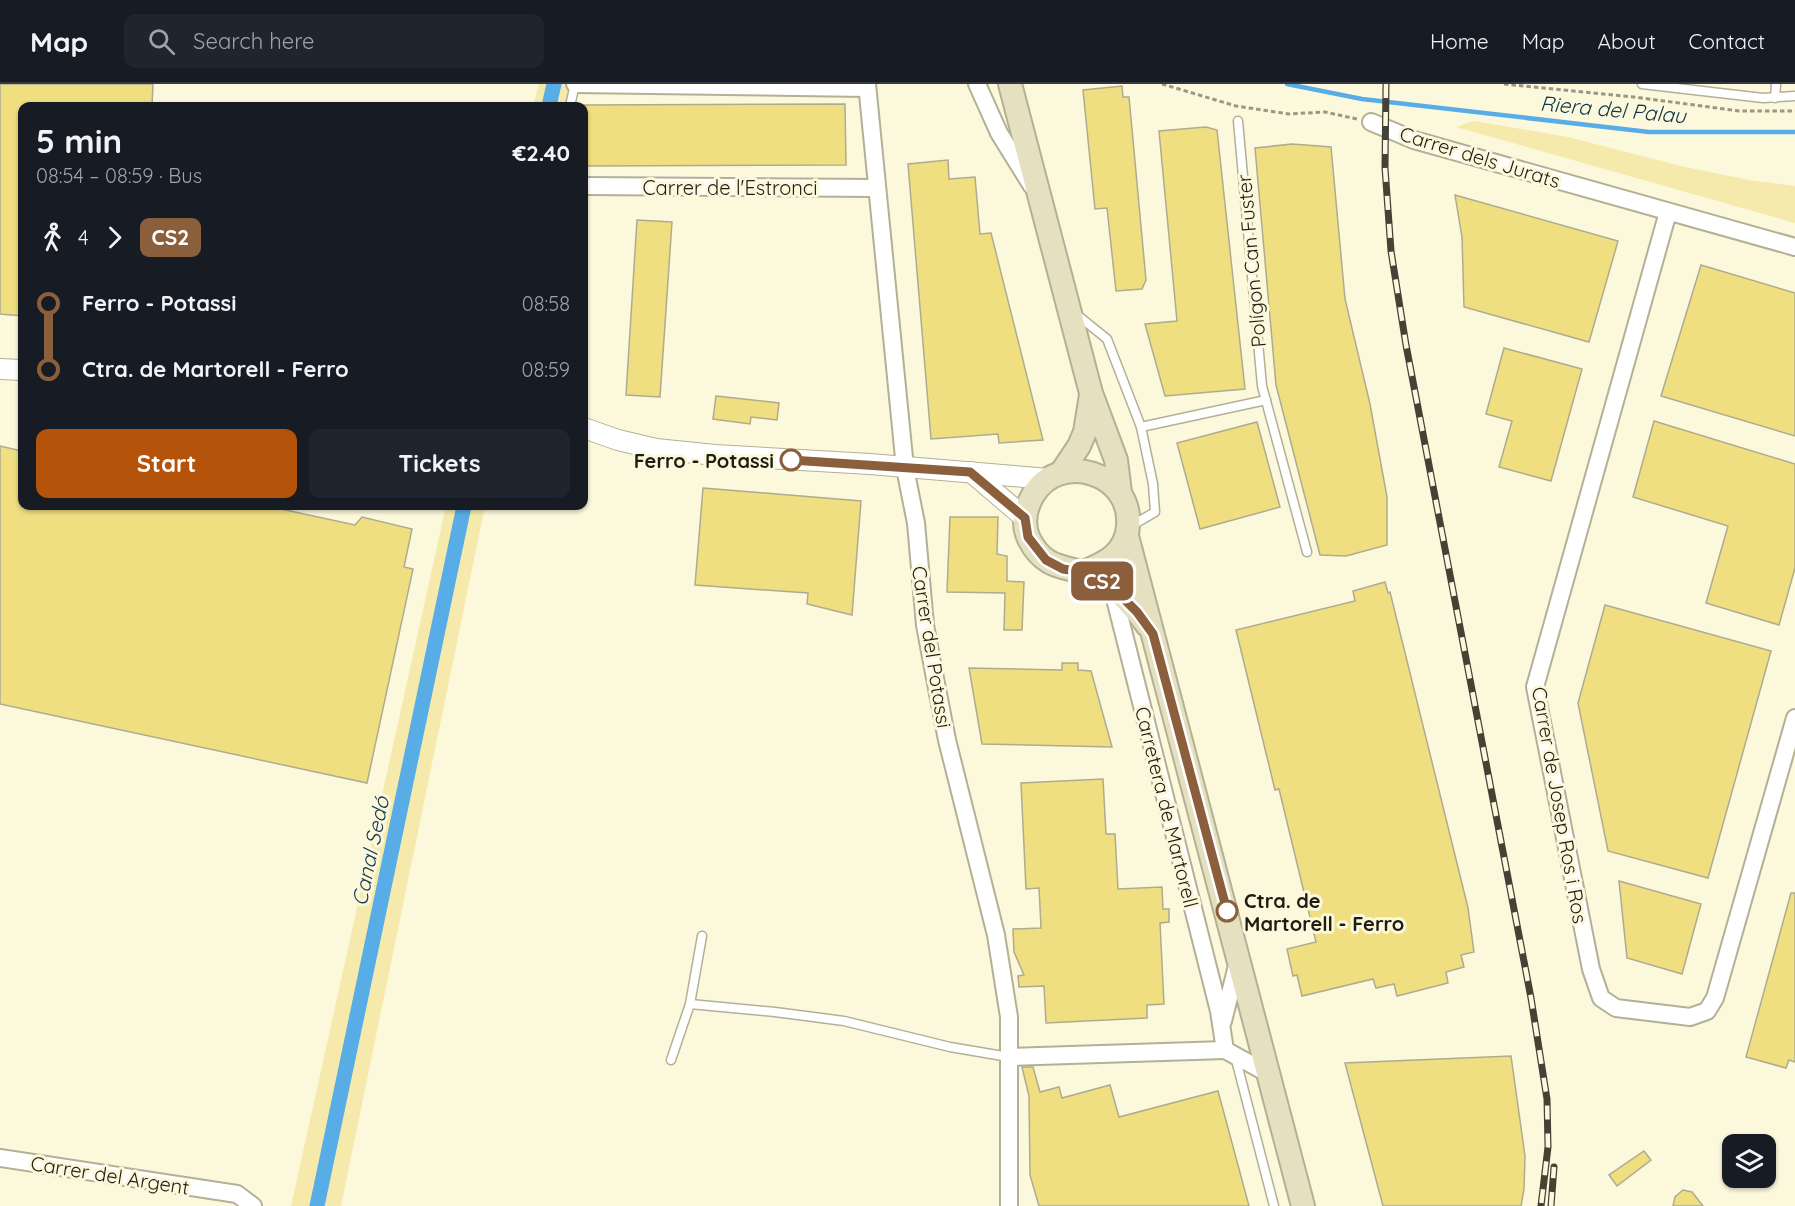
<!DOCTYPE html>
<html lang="en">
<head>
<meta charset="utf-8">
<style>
	body { margin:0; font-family:Quicksand,sans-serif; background:#20242c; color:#f1f3f6; height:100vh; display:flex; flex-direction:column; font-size:22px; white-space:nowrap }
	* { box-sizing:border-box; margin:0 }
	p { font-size:20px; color:#9ea1a6 }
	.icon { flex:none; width:33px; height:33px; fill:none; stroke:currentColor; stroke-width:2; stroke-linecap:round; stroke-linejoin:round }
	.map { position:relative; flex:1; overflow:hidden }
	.drawer { position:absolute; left:18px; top:18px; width:570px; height:408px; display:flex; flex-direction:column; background:#171b24; border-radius:12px; box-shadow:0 2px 4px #0004 }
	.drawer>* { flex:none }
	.badge { padding:0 12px; border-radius:9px; font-size:21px; line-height:39px }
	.buttons { position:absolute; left:1722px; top:1050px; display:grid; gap:12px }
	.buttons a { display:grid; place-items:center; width:54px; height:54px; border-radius:12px; background:#171b24; box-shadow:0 2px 4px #0004; font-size:30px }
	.map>.badge { position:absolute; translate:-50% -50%; box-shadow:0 0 0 3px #fff }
	.legs { display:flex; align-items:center; gap:9px; height:66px; padding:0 18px; font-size:20px }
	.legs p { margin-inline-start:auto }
	.summary { display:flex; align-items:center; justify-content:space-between; height:102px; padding:0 18px }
	h1 { font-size:33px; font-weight:700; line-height:45px }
	.primary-button { display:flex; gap:12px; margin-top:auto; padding:12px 18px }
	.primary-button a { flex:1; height:69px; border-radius:12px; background:#b45309; color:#fff; font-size:24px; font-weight:700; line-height:69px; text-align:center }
	.primary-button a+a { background:#20242c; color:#f1f3f6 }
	ul { padding:0 18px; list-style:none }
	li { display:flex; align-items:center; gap:21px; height:66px; font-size:22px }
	li i { display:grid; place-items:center; width:9px; height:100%; margin:0 8px; background:currentColor }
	li i::after { content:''; width:15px; height:15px; margin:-8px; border:4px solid; border-radius:50%; background:#171b24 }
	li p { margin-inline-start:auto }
	li:first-child i { background:linear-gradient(#0000 50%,currentColor 0) }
	li:last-child i { background:linear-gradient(currentColor 50%,#0000 0) }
	header { display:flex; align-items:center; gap:36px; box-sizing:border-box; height:84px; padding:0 30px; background:#171b24; border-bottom:2px solid #363941 }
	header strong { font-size:28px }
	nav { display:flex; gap:33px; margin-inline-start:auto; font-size:21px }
	.search { width:420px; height:54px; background:#20242c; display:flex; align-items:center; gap:15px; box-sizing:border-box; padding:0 21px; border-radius:12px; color:#9ea1a6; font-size:22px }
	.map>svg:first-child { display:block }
	.green { fill:#f5eaac }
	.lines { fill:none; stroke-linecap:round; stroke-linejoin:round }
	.stream { stroke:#59ade6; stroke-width:4.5 }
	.canal { stroke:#59ade6; stroke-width:15 }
	.building { fill:#efdf81; stroke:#afab90; stroke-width:1.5 }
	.service-casing { stroke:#b4b095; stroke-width:11 }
	.minor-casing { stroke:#b4b095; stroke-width:20 }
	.tertiary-casing { stroke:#b4b095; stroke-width:22 }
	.secondary-casing { stroke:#b4b095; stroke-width:26 }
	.path { stroke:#9a9783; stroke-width:3; stroke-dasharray:4.5 3; stroke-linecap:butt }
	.service { stroke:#fff; stroke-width:8 }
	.minor { stroke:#fff; stroke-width:16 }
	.tertiary { stroke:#fff; stroke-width:20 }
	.secondary { stroke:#e5e0bf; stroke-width:22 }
	.rail-casing { stroke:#444235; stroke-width:7 }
	.rail { stroke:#fcf8dc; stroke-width:4.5; stroke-dasharray:14; stroke-linecap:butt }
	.line-1-casing { stroke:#fff; stroke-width:14 }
	.line-1 { stroke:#8b5e3c; stroke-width:9 }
	.stop-1-dot { fill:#fff; stroke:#8b5e3c; stroke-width:3 }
	.labels { text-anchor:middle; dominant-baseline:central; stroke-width:6; stroke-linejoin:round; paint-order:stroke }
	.street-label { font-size:20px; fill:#1f1d13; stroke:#fcf8dc }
	.stop-label { font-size:20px; font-weight:bold; fill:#1f1d13; stroke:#fcf8dc; text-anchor:end }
	.water-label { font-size:21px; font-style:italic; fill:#12364d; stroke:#fcf8dc }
</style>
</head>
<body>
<header>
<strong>Map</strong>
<div class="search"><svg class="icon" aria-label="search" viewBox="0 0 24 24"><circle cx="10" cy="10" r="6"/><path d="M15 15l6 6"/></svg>Search here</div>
<nav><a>Home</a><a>Map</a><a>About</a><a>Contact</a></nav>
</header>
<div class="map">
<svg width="1795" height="1122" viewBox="0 0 1795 1122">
	<rect width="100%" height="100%" fill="#fcf8dc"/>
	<g class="green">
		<polygon points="539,0 571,0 566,22 533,22"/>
		<polygon points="1474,37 1568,53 1685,83 1749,96 1795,102 1795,139 1456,43"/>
		<polygon points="446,422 485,422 341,1122 291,1122"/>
	</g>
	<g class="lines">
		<polyline class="stream" points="1287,0 1362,15 1649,48 1795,48"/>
		<g class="canal">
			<polyline points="549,22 554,0"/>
			<polyline points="317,1122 464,422"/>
		</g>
	</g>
	<g class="building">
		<polygon points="0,0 153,0 152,22 22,22 22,232 0,230"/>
		<polygon points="1122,2 1123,13 1129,13 1146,196 1142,205 1116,207 1107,124 1095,125 1083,6"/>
		<polygon points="845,20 846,81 584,82 584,21"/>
		<polygon points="1206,43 1217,46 1245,305 1165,312 1145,240 1177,237 1159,47"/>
		<polygon points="1292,60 1331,63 1345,215 1370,320 1387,413 1387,461 1346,472 1320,471 1276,301 1255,64"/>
		<polygon points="948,76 949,95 975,93 980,150 991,149 1043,356 999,359 998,350 931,355 908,80"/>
		<polygon points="1455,111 1618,157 1589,258 1464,223 1462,153"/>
		<polygon points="637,136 672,138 660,313 626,311"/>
		<polygon points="1701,181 1795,209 1795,352 1661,312"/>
		<polygon points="1504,264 1582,285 1551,397 1499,383 1512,337 1486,330"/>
		<polygon points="716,312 779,319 777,336 751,333 750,340 713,335"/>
		<polygon points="1654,337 1795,380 1795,484 1779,541 1706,519 1728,442 1633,413"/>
		<polygon points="1257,338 1280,423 1200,445 1177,359"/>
		<polygon points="0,362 22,367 22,422 267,422 355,441 362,433 412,445 404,483 413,485 367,699 0,620"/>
		<polygon points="703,404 861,417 852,531 807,520 808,509 695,501"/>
		<polygon points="950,433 998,433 997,470 1007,472 1007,497 1024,498 1022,546 1004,546 1005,509 947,508"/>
		<polygon points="1385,498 1388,509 1390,508 1468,824 1474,868 1461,871 1464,883 1446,888 1448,899 1397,912 1394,900 1376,904 1373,895 1302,912 1297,891 1293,892 1287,865 1316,858 1279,705 1275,706 1236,546 1355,517 1353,507"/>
		<polygon points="1605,521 1771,567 1708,794 1608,767 1578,619"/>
		<polygon points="1062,579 1078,579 1078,586 1091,587 1112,663 982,660 969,584 1062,586"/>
		<polygon points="1103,695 1106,750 1115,750 1118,805 1162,803 1163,825 1169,825 1169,838 1160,839 1164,920 1147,921 1147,934 1046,939 1044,902 1019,903 1018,892 1024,891 1014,868 1013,845 1041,844 1039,804 1026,805 1021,699"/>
		<polygon points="1619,797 1701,820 1682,890 1627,874"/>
		<polygon points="1791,809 1795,809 1795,978 1789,976 1786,984 1746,973"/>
		<polygon points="1511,972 1525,1072 1524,1105 1521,1122 1383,1122 1345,979"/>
		<polygon points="1022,983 1033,983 1040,1008 1059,1003 1062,1014 1110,1001 1119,1033 1218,1007 1249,1122 1039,1122 1030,1091 1029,1012"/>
		<polygon points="1644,1067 1651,1076 1617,1102 1609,1091"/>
		<polygon points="1683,1106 1692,1108 1703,1122 1673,1122 1675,1113"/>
	</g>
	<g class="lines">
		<g class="service-casing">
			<g id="service">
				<polyline points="1642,0 1763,14 1795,12"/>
				<polyline points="1775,14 1776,0"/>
				<polyline points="570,22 575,0"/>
				<polyline points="1238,37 1262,302 1307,468"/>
				<polyline points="1076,230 1107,255 1141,343"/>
				<polyline points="1131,442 1155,428 1153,400 1141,343 1266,316"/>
				<polyline points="690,920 702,852"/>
				<polyline points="1235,972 1274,1122"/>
				<polyline points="671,976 690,920 775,928 844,937 950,963 1009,973"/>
			</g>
		</g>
		<g class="minor-casing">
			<g id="minor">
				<polyline points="575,0 867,4"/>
				<polyline points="867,0 905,384 916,439 925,541 934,589 947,656 996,851 1009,933 1009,1122"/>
				<polyline points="977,0 999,49 1032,102"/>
				<polyline points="1371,38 1414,56 1795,163"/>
				<polyline points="584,102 877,104"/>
				<polyline points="1668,128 1535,603 1591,885 1601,914 1616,924 1690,933 1707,927 1715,914 1795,634"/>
				<polyline points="1112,503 1219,927 1225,966"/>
				<polyline points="1223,937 1238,878"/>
				<polyline points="1225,966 1269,990"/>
				<polyline points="1009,973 1225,966"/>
				<polyline points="0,1074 237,1110 253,1122"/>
			</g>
		</g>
		<g class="tertiary-casing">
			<g id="tertiary">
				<polyline points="0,285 22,286"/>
				<polyline points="584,344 618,356 656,365 715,371 870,380 1049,395"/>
				<polyline points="971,388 1025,434"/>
			</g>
		</g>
		<g class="secondary-casing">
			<g id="secondary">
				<polyline points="1010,0 1091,309 1116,376 1120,408"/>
				<polyline points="1061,389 1079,362 1085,348 1091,311"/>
				<polyline points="1127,452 1303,1122"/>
				<path d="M1083,488C1106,479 1126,469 1128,442C1133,389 1060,366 1033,411C1025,425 1022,440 1029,455C1047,491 1074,480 1102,496C1120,507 1135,524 1147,541"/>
			</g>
		</g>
		<g class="path">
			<polyline points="1162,0 1236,22 1289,30 1325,28 1357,35"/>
			<polyline points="1504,0 1634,13 1739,27 1795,27"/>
		</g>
		<use href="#service" class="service"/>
		<use href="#minor" class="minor"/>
		<use href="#tertiary" class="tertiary"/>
		<use href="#secondary" class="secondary"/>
		<g class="rail-casing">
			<g id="rail">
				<polyline points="1386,0 1385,84 1391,167 1406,261 1531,914 1547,1015 1548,1063 1541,1122"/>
				<polyline points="1551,1122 1554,1083"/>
			</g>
		</g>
		<use href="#rail" class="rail"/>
	</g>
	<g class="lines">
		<g class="line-1-casing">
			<polyline id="line-1" points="791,376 970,388 1025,434 1028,453 1046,476 1063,485 1083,488 1112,503 1137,528 1153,550 1227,827"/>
		</g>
		<use href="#line-1" class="line-1"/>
	</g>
	<g class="stop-1-dot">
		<circle cx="791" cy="376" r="10"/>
		<circle cx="1227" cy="827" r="10"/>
	</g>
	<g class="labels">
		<g class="street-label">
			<text transform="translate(1480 73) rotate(17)">Carrer dels Jurats</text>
			<text x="730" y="103">Carrer de l'Estronci</text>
			<text transform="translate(1251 177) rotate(-95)">Polígon Can Fuster</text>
			<text transform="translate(932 563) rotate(81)">Carrer del Potassi</text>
			<text transform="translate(1560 721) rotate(80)">Carrer de Josep Ros i Ros</text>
			<text transform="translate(1167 723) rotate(76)">Carretera de Martorell</text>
			<text transform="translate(110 1091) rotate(9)">Carrer del Argent</text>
		</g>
		<g class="stop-label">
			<text x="774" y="376">Ferro - Potassi</text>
			<text x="1244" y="816" text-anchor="start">Ctra. de<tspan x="1244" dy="23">Martorell - Ferro</tspan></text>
		</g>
		<g class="water-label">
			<text transform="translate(1613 25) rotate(5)">Riera del Palau</text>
			<text transform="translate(370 767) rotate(-78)">Canal Sedó</text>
		</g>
	</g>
</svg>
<div class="buttons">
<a><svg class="icon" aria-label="layers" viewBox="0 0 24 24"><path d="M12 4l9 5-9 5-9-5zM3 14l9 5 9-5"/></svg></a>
</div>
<b class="badge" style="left:1102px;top:497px;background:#8b5e3c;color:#fff">CS2</b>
<section class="drawer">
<div class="summary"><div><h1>5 min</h1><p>08:54 – 08:59 · Bus</p></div><b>€2.40</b></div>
<div class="legs"><svg class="icon" aria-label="walk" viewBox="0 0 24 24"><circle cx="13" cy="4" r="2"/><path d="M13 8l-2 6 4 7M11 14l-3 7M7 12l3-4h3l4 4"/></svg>4<svg class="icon" aria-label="forward" viewBox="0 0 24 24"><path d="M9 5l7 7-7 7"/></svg><b class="badge" style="background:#8b5e3c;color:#fff">CS2</b></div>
<ul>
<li><i style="color:#8b5e3c"></i><b>Ferro - Potassi</b><p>08:58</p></li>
<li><i style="color:#8b5e3c"></i><b>Ctra. de Martorell - Ferro</b><p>08:59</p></li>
</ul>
<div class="primary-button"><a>Start</a><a>Tickets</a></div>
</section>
</div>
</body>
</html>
